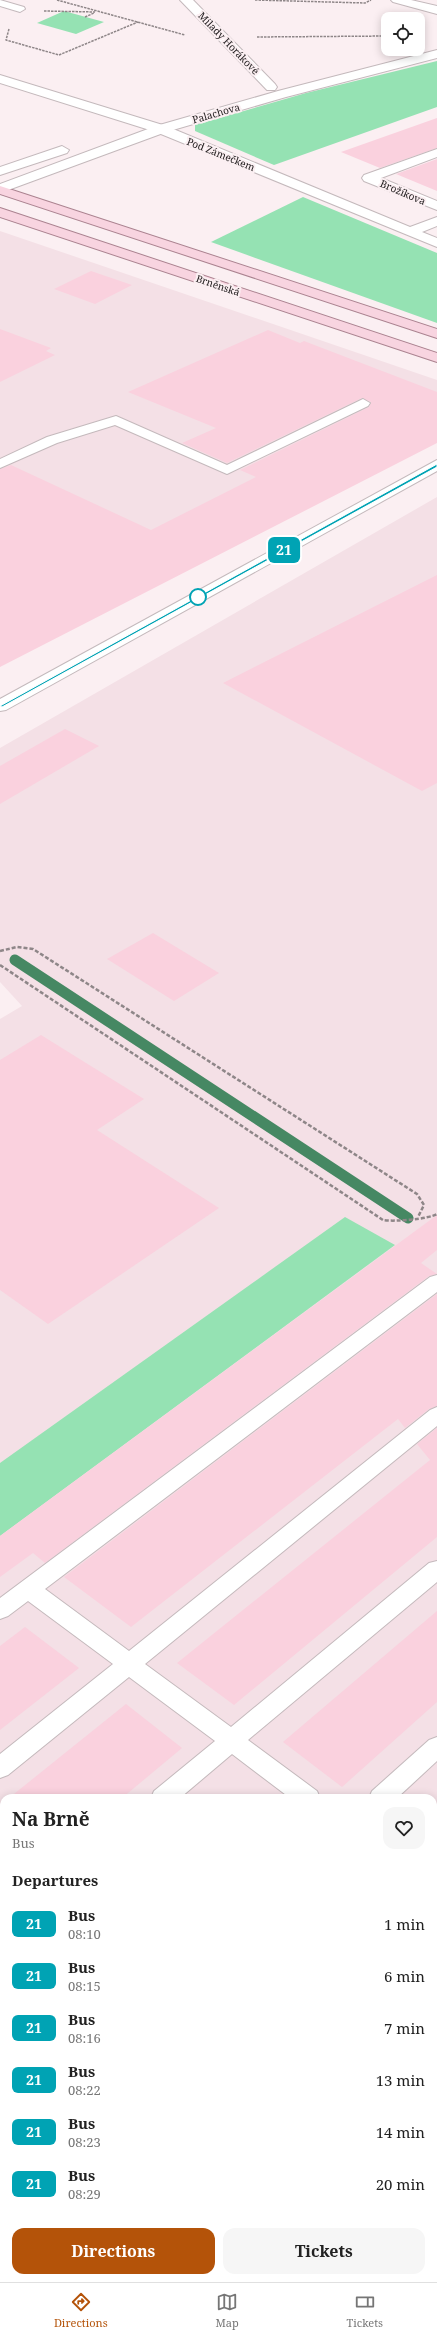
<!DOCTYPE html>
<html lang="en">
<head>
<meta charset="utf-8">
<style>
	body { margin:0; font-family:"Noto Serif",serif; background:#f6f6f6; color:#222; height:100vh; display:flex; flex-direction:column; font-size:15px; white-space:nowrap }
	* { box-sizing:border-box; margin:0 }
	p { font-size:13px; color:#767676 }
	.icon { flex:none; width:22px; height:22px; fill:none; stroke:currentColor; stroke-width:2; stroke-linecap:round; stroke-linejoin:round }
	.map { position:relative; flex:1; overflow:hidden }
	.panel { position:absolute; left:0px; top:1794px; width:437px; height:488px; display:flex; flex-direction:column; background:#fff; border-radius:12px 12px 0 0; box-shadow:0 2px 10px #0003 }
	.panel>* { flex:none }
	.badge { padding:0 8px; border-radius:6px; font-size:14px; line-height:26px }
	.fabs { position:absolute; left:381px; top:12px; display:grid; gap:8px }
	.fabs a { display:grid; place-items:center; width:44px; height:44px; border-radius:8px; background:#fff; box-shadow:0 2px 10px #0003; font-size:20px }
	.map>.badge { position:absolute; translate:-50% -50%; box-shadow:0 0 0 2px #fff }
	h2 { padding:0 12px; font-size:15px; line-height:36px }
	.round { display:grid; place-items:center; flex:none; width:42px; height:42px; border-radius:12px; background:#f6f6f6 }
	.overview { display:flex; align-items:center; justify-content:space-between; height:68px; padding:0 12px }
	h1 { font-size:19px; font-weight:700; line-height:30px }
	.primary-button { display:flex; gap:8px; margin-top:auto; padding:8px 12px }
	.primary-button a { flex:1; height:46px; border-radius:12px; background:#b45309; color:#fff; font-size:16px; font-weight:700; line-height:46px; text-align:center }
	.primary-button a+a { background:#f6f6f6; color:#222 }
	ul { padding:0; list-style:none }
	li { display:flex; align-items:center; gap:12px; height:52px; padding:0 12px }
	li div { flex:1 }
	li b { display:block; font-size:15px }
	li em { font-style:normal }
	li .badge { min-width:44px; font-weight:700; text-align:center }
	.tab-bar { display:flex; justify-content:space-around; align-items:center; height:56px; border-top:1px solid #e0e0e0; background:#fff; font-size:11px; color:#767676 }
	.tab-bar a { display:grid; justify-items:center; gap:2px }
	.tab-bar .current { color:#b45309 }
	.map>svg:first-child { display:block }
	.built { fill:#f4e0e6 }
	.green { fill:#95e2b3 }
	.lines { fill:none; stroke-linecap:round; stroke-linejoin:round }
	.stream-far1 { stroke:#468863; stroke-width:11 }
	.stream { stroke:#468863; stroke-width:14 }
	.building { fill:#fad1de }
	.lane-casing { stroke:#c4b9bc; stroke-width:2 }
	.street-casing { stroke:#c4b9bc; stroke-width:2 }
	.secondary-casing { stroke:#c4b9bc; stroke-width:2 }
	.primary-casing { stroke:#ab8390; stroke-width:2 }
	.path-far1 { stroke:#8e8688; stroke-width:1.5; stroke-dasharray:2.5 1; stroke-linecap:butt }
	.path { stroke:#8e8688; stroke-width:2.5; stroke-dasharray:4 2; stroke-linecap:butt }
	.lane { fill:#fff; fill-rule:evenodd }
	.street { fill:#fff; fill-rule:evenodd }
	.secondary { fill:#fff; fill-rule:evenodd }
	.primary { fill:#f8d4e0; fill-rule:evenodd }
	.line { fill:#00a3b4; stroke:#fff }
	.stop-dot { fill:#fff; stroke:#00a3b4; stroke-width:2 }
	.labels { text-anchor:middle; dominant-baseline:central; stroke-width:4; stroke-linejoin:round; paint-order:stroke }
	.far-street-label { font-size:10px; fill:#242021; stroke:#fbeff2 }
</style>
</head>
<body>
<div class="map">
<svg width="437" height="2282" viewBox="0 0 437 2282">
	<rect width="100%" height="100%" fill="#fbeff2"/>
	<g class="built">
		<polygon points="0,231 437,380 437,440 0,664"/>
		<polygon points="437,497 437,2268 433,2272 433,1798 4,1798 4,2278 427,2278 423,2282 0,2282 0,1019 22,1006 0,982 0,748"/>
	</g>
	<g class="green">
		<polygon points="64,11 104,22 76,34 37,23"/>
		<polygon points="437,61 437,107 274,165 195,131 195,125 306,93"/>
		<polygon points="303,197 437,253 437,323 211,242"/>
		<polygon points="345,1217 395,1245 0,1536 0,1463"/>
	</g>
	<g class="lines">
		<polyline class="stream-far1" points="15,960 408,1218"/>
		<g class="stream">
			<polyline points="433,2272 437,2268"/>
			<polyline points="422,2282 426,2278"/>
		</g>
	</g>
	<g class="building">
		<polygon points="437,118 437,148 380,168 341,152"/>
		<polygon points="437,159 437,191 396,174"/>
		<polygon points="91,271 132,285 95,304 54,289"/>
		<polygon points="0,329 51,348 46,351 55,355 0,382"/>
		<polygon points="268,330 300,343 304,341 437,392 437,443 0,667 0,469 11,465 151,530 256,477 240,470 369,407 371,402 362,398 227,463 182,443 216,428 128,392"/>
		<polygon points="437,575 437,783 422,791 223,683"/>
		<polygon points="65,729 99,746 0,804 0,766"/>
		<polygon points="153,933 219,973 174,1001 107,959"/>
		<polygon points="41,1035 144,1099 97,1130 219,1208 48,1324 0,1290 0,1060"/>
		<polygon points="437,1215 437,1250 421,1263 437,1274 429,1276 45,1563 33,1553 0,1577 0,1536"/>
		<polygon points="437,1294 437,1406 429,1409 405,1428 398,1419 131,1627 64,1577"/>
		<polygon points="437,1428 437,1537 234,1705 177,1663 430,1460 417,1444"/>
		<polygon points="437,1611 437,1702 342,1787 283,1742"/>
		<polygon points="25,1627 79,1668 0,1730 0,1646"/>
		<polygon points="126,1704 182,1748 122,1798 9,1798"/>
	</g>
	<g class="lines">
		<g class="lane-casing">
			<g id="lane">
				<polygon points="0,0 24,7 25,9 20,12 0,6"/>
				<polygon points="363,399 370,403 368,406 227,474 115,425 57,443 0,468 0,459 47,437 116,416 227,465"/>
				<polygon points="437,1275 437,1292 45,1589 129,1651 430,1410 437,1407 437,1426 145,1664 231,1727 429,1563 437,1561 437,1582 248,1740 317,1791 320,1798 290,1798 232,1754 180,1798 151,1798 154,1791 215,1741 129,1677 8,1775 0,1778 0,1754 113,1664 28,1601 8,1616 0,1619 0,1598 430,1277"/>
				<polygon points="437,1737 437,1761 397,1798 369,1798 372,1791 429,1740"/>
				<polygon points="433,1881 437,1882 437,1904 433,1903"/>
				<polygon points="4,1920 4,1943 0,1945 0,1922"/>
				<polygon points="437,1928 437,1952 433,1954 433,1930"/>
				<polygon points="437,2136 437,2163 433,2164 433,2137"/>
			</g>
		</g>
		<g class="street-casing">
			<g id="street">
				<polygon points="180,0 193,0 275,84 277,87 275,90 267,90"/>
				<polygon points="391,0 411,0 437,6 437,14 393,2"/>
				<polygon points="0,75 166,126 410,227 437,217 437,226 422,232 437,238 437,247 156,132 0,83"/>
				<polygon points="437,149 437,157 381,178 437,201 437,210 364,181 362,178 364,175"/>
				<polygon points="437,460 437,471 6,710 0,711 0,699"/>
			</g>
		</g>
		<g class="secondary-casing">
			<g id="secondary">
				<polygon points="437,50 437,58 286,97 166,132 0,193 0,184 156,126 278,91"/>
				<polygon points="62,146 69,150 67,153 0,175 0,167"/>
			</g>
		</g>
		<g class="primary-casing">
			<g id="primary">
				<polygon points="0,186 437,329 437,338 0,194"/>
				<polygon points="0,208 437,353 437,362 0,217"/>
			</g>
		</g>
		<g class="path-far1">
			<polyline points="57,0 185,35"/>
			<polyline points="255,0 365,3 371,0"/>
			<polyline points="44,11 95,12"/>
			<polyline points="85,17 94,13"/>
			<polyline points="9,29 6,40 59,55 138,22"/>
			<polyline points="257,37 388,36"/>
		</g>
		<g class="path">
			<polyline points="0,951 17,947 33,949 417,1194 424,1205 418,1217"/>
			<path d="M0,965L383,1220C394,1222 429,1219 437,1214"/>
		</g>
		<use href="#lane" class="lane"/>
		<use href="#street" class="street"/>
		<use href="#secondary" class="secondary"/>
		<use href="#primary" class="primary"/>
	</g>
	<polygon class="line" points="437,464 437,467 2,707 0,706"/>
	<circle class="stop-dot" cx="198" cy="597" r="8"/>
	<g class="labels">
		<g class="far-street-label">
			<text transform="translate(229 43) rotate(46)">Milady Horákové</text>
			<text transform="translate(216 113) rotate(-16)">Palachova</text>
			<text transform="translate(221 154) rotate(22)">Pod Zámečkem</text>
			<text transform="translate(403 192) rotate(23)">Brožíkova</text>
			<text transform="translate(218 285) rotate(19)">Brněnská</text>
		</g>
	</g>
</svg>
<div class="fabs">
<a><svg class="icon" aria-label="locate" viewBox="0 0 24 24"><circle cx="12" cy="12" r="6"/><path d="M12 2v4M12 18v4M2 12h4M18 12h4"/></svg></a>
</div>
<b class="badge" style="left:284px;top:550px;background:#00a3b4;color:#fff">21</b>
<section class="panel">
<div class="overview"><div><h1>Na Brně</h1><p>Bus</p></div><a class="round"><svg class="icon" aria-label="heart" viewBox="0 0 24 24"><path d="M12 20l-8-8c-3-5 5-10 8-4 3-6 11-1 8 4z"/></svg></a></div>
<h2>Departures</h2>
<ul>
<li><span class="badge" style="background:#00a3b4;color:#fff">21</span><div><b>Bus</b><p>08:10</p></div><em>1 min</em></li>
<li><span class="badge" style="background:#00a3b4;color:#fff">21</span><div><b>Bus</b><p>08:15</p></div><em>6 min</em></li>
<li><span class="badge" style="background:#00a3b4;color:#fff">21</span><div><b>Bus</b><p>08:16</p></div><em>7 min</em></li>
<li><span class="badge" style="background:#00a3b4;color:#fff">21</span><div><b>Bus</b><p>08:22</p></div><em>13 min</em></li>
<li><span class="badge" style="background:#00a3b4;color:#fff">21</span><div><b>Bus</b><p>08:23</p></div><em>14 min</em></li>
<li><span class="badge" style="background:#00a3b4;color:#fff">21</span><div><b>Bus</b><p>08:29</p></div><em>20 min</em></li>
</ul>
<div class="primary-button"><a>Directions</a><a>Tickets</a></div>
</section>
</div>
<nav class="tab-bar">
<a class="current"><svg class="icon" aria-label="directions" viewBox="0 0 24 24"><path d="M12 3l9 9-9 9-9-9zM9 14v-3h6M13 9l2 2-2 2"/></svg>Directions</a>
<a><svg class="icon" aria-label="map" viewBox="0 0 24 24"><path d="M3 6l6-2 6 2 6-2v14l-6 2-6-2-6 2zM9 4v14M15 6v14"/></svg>Map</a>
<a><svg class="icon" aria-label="tickets" viewBox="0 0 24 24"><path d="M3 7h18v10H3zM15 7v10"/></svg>Tickets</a>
</nav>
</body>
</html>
